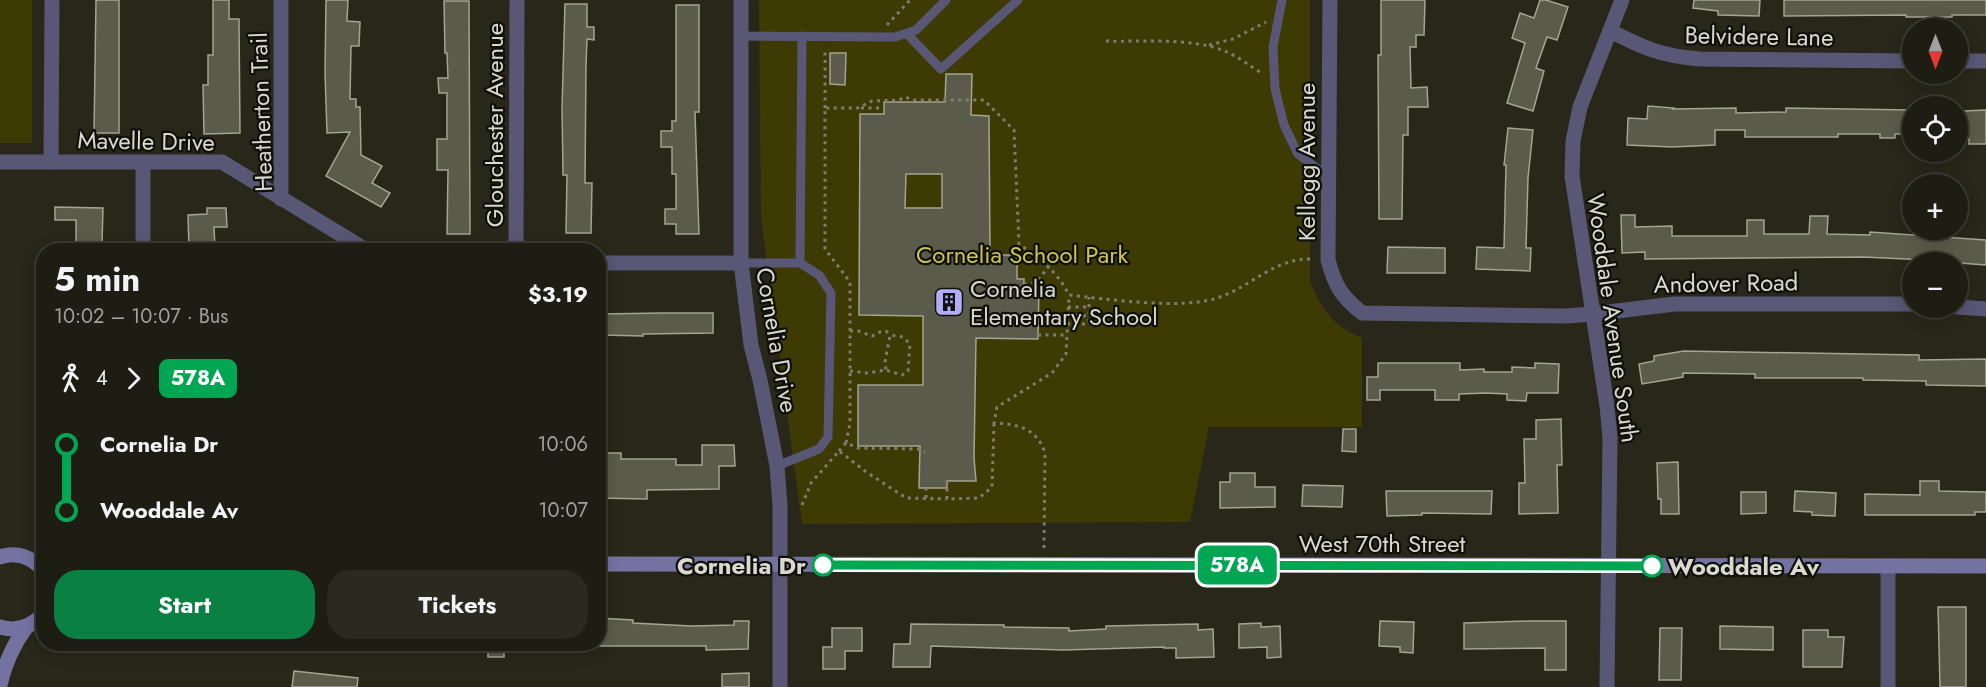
<!DOCTYPE html>
<html lang="en">
<head>
<meta charset="utf-8">
<style>
	body { margin:0; font-family:Jost,sans-serif; background:#2b2a21; color:#f1f3f6; height:100vh; display:flex; flex-direction:column; font-size:22px; white-space:nowrap }
	* { box-sizing:border-box; margin:0 }
	p { font-size:20px; color:#a1a2a0 }
	.icon { flex:none; width:33px; height:33px; fill:none; stroke:currentColor; stroke-width:2; stroke-linecap:round; stroke-linejoin:round }
	.map { position:relative; flex:1; overflow:hidden }
	.drawer { position:absolute; left:36px; top:243px; width:570px; height:408px; display:flex; flex-direction:column; background:#1e1d13; border-radius:24px; box-shadow:0 3px 15px #0003,0 0 0 2px #3c3b33 }
	.drawer>* { flex:none }
	.badge { padding:0 12px; border-radius:9px; font-size:21px; line-height:39px }
	.needle { width:39px; rotate:180deg }
	.fabs { position:absolute; left:1902px; top:18px; display:grid; gap:12px }
	.fabs a { display:grid; place-items:center; width:66px; height:66px; border-radius:50%; background:#1e1d13; box-shadow:0 3px 15px #0003,0 0 0 2px #3c3b33; font-size:30px }
	.map>.badge { position:absolute; translate:-50% -50%; box-shadow:0 0 0 3px #fff }
	.legs { display:flex; align-items:center; gap:9px; height:66px; padding:0 18px; font-size:20px }
	.legs p { margin-inline-start:auto }
	.head { display:flex; align-items:center; justify-content:space-between; height:102px; padding:0 18px }
	h1 { font-size:33px; font-weight:700; line-height:45px }
	.cta { display:flex; gap:12px; margin-top:auto; padding:12px 18px }
	.cta a { flex:1; height:69px; border-radius:24px; background:#0b8043; color:#fff; font-size:24px; font-weight:700; line-height:69px; text-align:center }
	.cta a+a { background:#2b2a21; color:#f1f3f6 }
	ul { padding:0 18px; list-style:none }
	li { display:flex; align-items:center; gap:21px; height:66px; font-size:22px }
	li i { display:grid; place-items:center; width:9px; height:100%; margin:0 8px; background:currentColor }
	li i::after { content:''; width:15px; height:15px; margin:-8px; border:4px solid; border-radius:50%; background:#1e1d13 }
	li p { margin-inline-start:auto }
	li:first-child i { background:linear-gradient(#0000 50%,currentColor 0) }
	li:last-child i { background:linear-gradient(currentColor 50%,#0000 0) }
	.map>svg:first-child { display:block }
	.green { fill:#3e3a03 }
	.building { fill:#5b5b4b; stroke:#a4a492; stroke-width:1.5; fill-rule:evenodd }
	.lines { fill:none; stroke-linecap:round; stroke-linejoin:round }
	.path { stroke:#7e7d72; stroke-width:3; stroke-dasharray:3 4.5; stroke-linecap:butt }
	.lane { stroke:#585775; stroke-width:9 }
	.street { stroke:#585775; stroke-width:15 }
	.secondary { stroke:#7472a1; stroke-width:15 }
	.line-1-casing { stroke:#fff; stroke-width:14 }
	.line-1 { stroke:#00a651; stroke-width:9 }
	.stop-1-dot { fill:#fff; stroke:#00a651; stroke-width:3 }
	.labels { text-anchor:middle; dominant-baseline:central; stroke-width:4.5; stroke-linejoin:round; paint-order:stroke }
	.street-label { font-size:24px; fill:#d9d9d0; stroke:#10100a }
	.park-label { font-size:24px; fill:#ccc552; stroke:#10100a }
	.poi-label { font-size:24px; fill:#d9d9d0; stroke:#10100a; text-anchor:start }
	.stop-label { font-size:24px; font-weight:bold; fill:#d9d9d0; stroke:#10100a; text-anchor:end }
</style>
</head>
<body>
<div class="map">
<svg width="1986" height="687" viewBox="0 0 1986 687">
	<rect width="100%" height="100%" fill="#282719"/>
	<g class="green">
		<rect x="0" y="0" width="32" height="143"/>
		<path d="M759,0H1310V281C1322,310 1332,325 1362,338V427H1209L1190,522L802,524L761,218Z"/>
	</g>
	<g class="building">
		<polygon points="96,0 119,0 119,133 94,133"/>
		<polygon points="213,0 229,0 229,19 239,19 240,133 204,134 203,85 208,85 208,55 213,55"/>
		<polygon points="326,0 348,0 347,21 360,22 359,46 351,46 350,99 356,99 356,107 360,107 361,155 382,166 372,183 390,193 381,207 326,176 350,132 327,133 325,73"/>
		<polygon points="1381,0 1425,0 1424,35 1416,35 1416,47 1410,47 1411,88 1427,87 1428,107 1408,107 1408,135 1403,135 1402,219 1379,219 1378,55 1381,55"/>
		<polygon points="1540,0 1546,0 1568,7 1557,40 1547,37 1536,68 1544,71 1533,111 1507,103 1525,43 1512,38 1520,13 1534,18"/>
		<polygon points="1694,0 1760,0 1759,16 1718,15 1718,11 1693,8"/>
		<polygon points="1784,0 1986,0 1986,15 1952,15 1952,17 1906,17 1906,15 1784,16"/>
		<polygon points="444,1 469,1 470,234 447,234 448,170 437,170 437,139 447,139 447,93 439,93 438,78 448,78 447,53 445,53"/>
		<polygon points="565,4 587,4 587,27 594,27 594,40 587,39 586,66 585,183 592,183 591,233 566,233 567,175 563,175 562,108"/>
		<polygon points="676,5 699,5 699,112 695,112 699,234 676,234 676,224 665,224 665,209 676,209 676,174 672,174 672,147 661,147 661,131 672,131 672,121 676,121"/>
		<polygon points="830,53 846,53 845,85 830,84"/>
		<path d="M946,74H972L971,115L989,116L990,255H1017V279H1024V288H1039L1038,339L976,338L974,458L976,481H947V488H919L920,446H858V385H923V316L859,315L860,114H884V102H945ZM906,174H942V208H905Z"/>
		<polygon points="1648,106 1674,108 1673,109 1736,108 1736,113 1786,112 1786,108 1912,110 1912,134 1895,134 1895,138 1880,138 1880,134 1838,134 1838,137 1745,137 1745,130 1715,130 1715,145 1672,147 1627,145 1628,118 1647,119"/>
		<polygon points="1986,110 1986,144 1969,144 1969,139 1958,139 1958,117 1964,117 1964,111"/>
		<polygon points="1508,128 1533,130 1528,178 1526,248 1531,248 1530,271 1476,269 1477,247 1504,248 1506,165 1504,165"/>
		<polygon points="55,207 103,208 102,244 76,244 76,220 55,220"/>
		<polygon points="207,208 226,208 227,227 214,227 215,248 189,248 188,215 207,214"/>
		<polygon points="1621,215 1635,215 1635,227 1672,226 1672,236 1747,236 1747,220 1764,220 1764,234 1809,234 1810,216 1828,216 1827,234 1870,235 1870,232 1986,240 1986,265 1947,262 1947,261 1864,257 1645,259 1645,252 1622,253"/>
		<polygon points="1388,247 1445,248 1445,273 1387,273"/>
		<polygon points="661,313 713,313 713,333 643,334 643,336 601,335 601,314"/>
		<polygon points="1684,351 1919,355 1919,360 1986,359 1986,386 1926,385 1926,381 1863,380 1863,378 1755,378 1755,374 1683,373 1683,377 1642,384 1639,364 1654,361 1654,356"/>
		<polygon points="1378,363 1460,363 1460,370 1484,369 1484,372 1512,372 1512,367 1535,368 1535,363 1559,364 1558,393 1527,393 1526,401 1507,400 1507,394 1486,393 1459,394 1459,400 1435,400 1435,390 1380,390 1380,400 1367,400 1367,377 1378,377"/>
		<polygon points="1561,419 1562,465 1557,465 1558,513 1519,514 1519,483 1525,483 1524,439 1536,439 1536,420"/>
		<polygon points="1343,429 1356,429 1356,452 1342,451"/>
		<polygon points="702,445 734,445 735,466 719,466 719,489 647,490 647,499 598,498 598,461 606,461 606,453 621,453 621,459 676,459 676,465 702,465"/>
		<polygon points="1678,462 1679,514 1661,514 1661,499 1658,499 1657,463"/>
		<polygon points="1230,473 1255,473 1255,487 1275,487 1275,507 1220,508 1220,482 1230,482"/>
		<polygon points="1920,481 1939,481 1939,491 1986,492 1986,512 1975,512 1975,515 1865,515 1865,494 1920,495"/>
		<polygon points="1303,485 1343,486 1342,507 1302,506"/>
		<polygon points="1386,491 1492,491 1491,514 1422,513 1422,515 1387,516"/>
		<polygon points="1795,491 1836,493 1835,516 1812,515 1812,512 1794,511"/>
		<polygon points="1741,492 1766,492 1766,513 1741,514"/>
		<polygon points="1938,607 1966,607 1966,687 1940,687"/>
		<polygon points="598,618 633,620 633,623 691,626 734,625 734,621 749,621 748,649 706,650 706,646 598,646"/>
		<polygon points="1380,621 1414,622 1413,653 1400,652 1400,647 1379,646"/>
		<polygon points="1530,621 1566,621 1566,670 1545,670 1545,648 1464,649 1464,623"/>
		<polygon points="1261,623 1261,627 1280,626 1281,657 1267,658 1267,647 1239,648 1239,624"/>
		<polygon points="911,624 1004,625 1004,627 1069,628 1069,631 1106,629 1106,626 1198,624 1198,630 1213,629 1214,657 1176,658 1176,648 1164,648 1164,647 1063,650 931,646 930,667 893,667 894,644 910,644"/>
		<polygon points="1720,626 1773,627 1773,650 1720,649"/>
		<polygon points="832,628 862,628 862,651 845,651 845,669 823,669 823,647 832,647"/>
		<polygon points="1660,628 1682,628 1681,680 1659,680"/>
		<polygon points="1803,630 1828,630 1828,637 1844,637 1842,667 1803,667"/>
		<rect x="488" y="644" width="16" height="13"/>
		<polygon points="294,671 358,678 357,687 292,687"/>
		<polygon points="749,673 749,687 722,687 722,674"/>
	</g>
	<g class="lines">
		<g class="path">
			<polyline points="887,25 910,0"/>
			<path d="M1106,41C1143,42 1193,37 1227,52C1239,57 1251,67 1263,74"/>
			<polyline points="1209,45 1233,39 1266,22"/>
			<polyline points="825,108 825,49"/>
			<polyline points="861,108 884,108"/>
			<path d="M1024,284C1037,285 1041,276 1049,266"/>
			<polyline points="1068,307 1089,307"/>
			<polyline points="1068,315 1089,316 1089,297"/>
			<polyline points="1067,324 1088,324 1089,316"/>
			<polyline points="850,331 858,331 872,336 880,332 886,331 890,335"/>
			<polyline points="1038,335 1067,335"/>
			<polyline points="850,371 867,373 886,370 902,375 908,371 910,344 903,337 890,335 885,362 886,370"/>
			<path d="M846,443L850,423V282L825,249V108H858L872,101L899,100L905,97L913,100H984L1014,130L1019,244C1040,259 1057,271 1069,295C1107,299 1181,310 1217,298C1252,287 1274,257 1314,259"/>
			<polyline points="839,451 846,443 858,448 918,449 925,452"/>
			<polyline points="947,481 947,499 979,498 992,487 994,423"/>
			<polyline points="926,498 926,488"/>
			<polyline points="802,505 811,483 839,451 865,471 906,498 947,499"/>
			<path d="M1044,548L1045,453C1037,428 1017,424 994,423L997,407L1052,373L1066,354L1069,295"/>
		</g>
		<g class="lane">
			<polyline points="1282,0 1273,47 1275,89 1284,125 1298,154 1329,177"/>
			<polyline points="907,34 941,69 1018,0"/>
			<polyline points="741,36 895,37 916,30 946,0"/>
			<polyline points="741,263 800,263 802,36"/>
			<polyline points="777,466 819,449 828,437 831,293 819,275 800,263"/>
		</g>
		<g class="street">
			<polyline points="281,0 281,199"/>
			<polyline points="741,0 741,263 751,345 760,380 777,466 780,505 780,687"/>
			<path d="M1330,0L1328,260C1335,286 1341,296 1362,313L1566,316L1592,314L1675,304H1912"/>
			<path d="M1610,31C1644,48 1661,56 1700,59L1912,61"/>
			<polyline points="1958,61 1986,61"/>
			<polyline points="0,162 222,162 366,250"/>
			<polyline points="51,162 52,0"/>
			<polyline points="143,162 143,250"/>
			<polyline points="516,250 517,0"/>
			<polyline points="598,263 741,263"/>
			<polyline points="1958,307 1986,309"/>
			<polyline points="1607,687 1610,438 1607,406 1572,176 1573,141 1580,107 1622,0"/>
			<polyline points="1888,687 1888,567"/>
		</g>
		<g class="secondary">
			<path d="M0,557C17,551 32,557 44,571"/>
			<polyline points="598,564 1986,566"/>
			<path d="M0,627C17,632 32,627 44,613"/>
			<path d="M0,685C5,662 13,645 27,626"/>
		</g>
	</g>
	<g class="lines">
		<g class="line-1-casing">
			<polyline id="line-1" points="823,565 1652,566"/>
		</g>
		<use href="#line-1" class="line-1"/>
	</g>
	<defs>
		<g id="building-square" transform="scale(1.5)"><rect x="-9" y="-9" width="18" height="18" rx="4" fill="#b2adfa" stroke="#10100a"/><path d="M-4-6H4V6H1V3H-1V6H-4ZM-2.5-4.3h1.7v1.8h-1.7ZM.8-4.3h1.7v1.8H.8ZM-2.5-1h1.7V.8h-1.7ZM.8-1h1.7V.8H.8Z" fill="#111"/></g>
	</defs>
	<g fill-rule="evenodd">
		<use href="#building-square" x="949" y="302"/>
	</g>
	<g class="stop-1-dot">
		<circle cx="823" cy="565" r="10"/>
		<circle cx="1652" cy="566" r="10"/>
	</g>
	<g class="labels">
		<g class="street-label">
			<text transform="translate(1759 36) rotate(1)">Belvidere Lane</text>
			<text transform="translate(261 112) rotate(-92)">Heatherton Trail</text>
			<text transform="translate(494 125) rotate(-90)">Glouchester Avenue</text>
			<text transform="translate(146 141) rotate(1)">Mavelle Drive</text>
			<text transform="translate(1306 162) rotate(-90)">Kellogg Avenue</text>
			<text transform="translate(1726 283) rotate(-1)">Andover Road</text>
			<text transform="translate(1613 318) rotate(82)">Wooddale Avenue South</text>
			<text transform="translate(777 340) rotate(80)">Cornelia Drive</text>
			<text x="1382" y="543">West 70th Street</text>
		</g>
		<g class="park-label">
			<text x="1022" y="254">Cornelia School Park</text>
		</g>
		<g class="poi-label">
			<text x="970" y="288">Cornelia<tspan x="970" dy="28">Elementary School</tspan></text>
		</g>
		<g class="stop-label">
			<text x="806" y="565">Cornelia Dr</text>
			<text x="1668" y="566" text-anchor="start">Wooddale Av</text>
		</g>
	</g>
</svg>
<div class="fabs">
<a><svg class="needle" viewBox="-14 -14 28 28"><path d="M0-13l5 13h-10z" fill="#e53935"/><path d="M0 13l5-13h-10z" fill="#a1a2a0"/></svg></a>
<a><svg class="icon" aria-label="locate" viewBox="0 0 24 24"><circle cx="12" cy="12" r="6"/><path d="M12 2v4M12 18v4M2 12h4M18 12h4"/></svg></a>
<a>+</a>
<a>−</a>
</div>
<b class="badge" style="left:1237px;top:565px;background:#00a651;color:#fff">578A</b>
<section class="drawer">
<div class="head"><div><h1>5 min</h1><p>10:02 – 10:07 · Bus</p></div><b>$3.19</b></div>
<div class="legs"><svg class="icon" aria-label="walk" viewBox="0 0 24 24"><circle cx="13" cy="4" r="2"/><path d="M13 8l-2 6 4 7M11 14l-3 7M7 12l3-4h3l4 4"/></svg>4<svg class="icon" aria-label="forward" viewBox="0 0 24 24"><path d="M9 5l7 7-7 7"/></svg><b class="badge" style="background:#00a651;color:#fff">578A</b></div>
<ul>
<li><i style="color:#00a651"></i><b>Cornelia Dr</b><p>10:06</p></li>
<li><i style="color:#00a651"></i><b>Wooddale Av</b><p>10:07</p></li>
</ul>
<div class="cta"><a>Start</a><a>Tickets</a></div>
</section>
</div>
</body>
</html>
